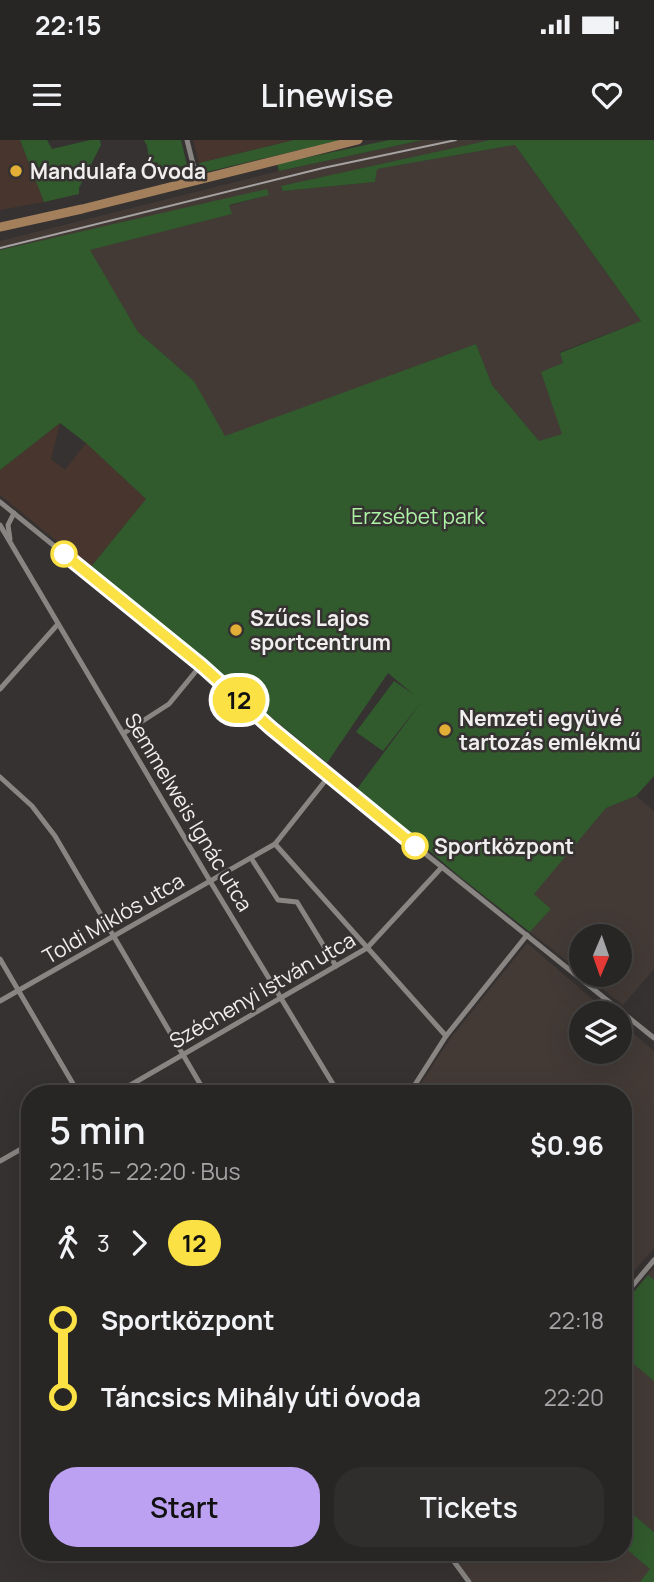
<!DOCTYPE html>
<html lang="en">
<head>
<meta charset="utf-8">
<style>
	body { margin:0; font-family:Manrope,sans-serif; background:#302e2d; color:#f1f3f6; height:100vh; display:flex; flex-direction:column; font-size:26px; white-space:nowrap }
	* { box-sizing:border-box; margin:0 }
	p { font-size:23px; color:#a5a5a7 }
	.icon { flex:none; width:38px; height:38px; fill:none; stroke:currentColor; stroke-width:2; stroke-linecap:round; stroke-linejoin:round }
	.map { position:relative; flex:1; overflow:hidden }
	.details { position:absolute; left:21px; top:945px; width:611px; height:476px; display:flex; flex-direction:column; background:#282625; border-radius:28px; box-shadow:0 7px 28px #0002,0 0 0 2px #444342 }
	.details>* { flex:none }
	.badge { padding:0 14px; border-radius:23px; font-size:24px; line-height:46px }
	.needle { width:46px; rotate:182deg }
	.controls { position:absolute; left:569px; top:784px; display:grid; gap:14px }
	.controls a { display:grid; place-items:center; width:63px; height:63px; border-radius:50%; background:#282625; box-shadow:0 7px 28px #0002,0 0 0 2px #444342; font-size:35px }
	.map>.badge { position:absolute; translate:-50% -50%; box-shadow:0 0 0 4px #fff }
	.legs { display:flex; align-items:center; gap:10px; height:77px; padding:0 28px; font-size:23px }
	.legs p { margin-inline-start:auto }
	.head { display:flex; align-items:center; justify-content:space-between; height:119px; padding:0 28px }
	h1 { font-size:38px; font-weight:600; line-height:52px }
	.cta { display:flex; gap:14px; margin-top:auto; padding:14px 28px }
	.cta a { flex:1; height:80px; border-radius:28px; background:#bca0f2; color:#111; font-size:28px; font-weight:600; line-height:80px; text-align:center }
	.cta a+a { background:#302e2d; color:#f1f3f6 }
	ul { padding:0 28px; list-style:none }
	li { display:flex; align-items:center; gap:24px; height:77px; font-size:26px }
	li i { display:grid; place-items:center; width:10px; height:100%; margin:0 9px; background:currentColor }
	li i::after { content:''; width:18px; height:18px; margin:-9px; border:5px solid; border-radius:50%; background:#282625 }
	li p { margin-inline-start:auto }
	li:first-child i { background:linear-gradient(#0000 50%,currentColor 0) }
	li:last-child i { background:linear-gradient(currentColor 50%,#0000 0) }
	.status { display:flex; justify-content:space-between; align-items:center; height:49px; padding:0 35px; background:#282625; direction:ltr }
	.status svg { height:19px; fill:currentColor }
	header { display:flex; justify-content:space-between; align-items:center; height:91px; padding:0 28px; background:#282625; font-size:32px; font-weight:600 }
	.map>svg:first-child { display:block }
	.built { fill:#433a36 }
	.education { fill:#48362e }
	.green { fill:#315a2d }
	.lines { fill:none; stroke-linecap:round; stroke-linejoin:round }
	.street { stroke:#888583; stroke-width:5 }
	.primary { stroke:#a47f5c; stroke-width:9 }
	.tram { stroke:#a5a2a2; stroke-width:2 }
	.line-1-casing { stroke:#fff; stroke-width:16 }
	.line-1 { stroke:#fbe143; stroke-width:10 }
	.poi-dot { fill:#e3ae35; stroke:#353231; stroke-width:2.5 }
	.stop-1-dot { fill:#fff; stroke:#fbe143; stroke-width:3.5 }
	.labels { text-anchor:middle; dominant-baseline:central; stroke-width:5; stroke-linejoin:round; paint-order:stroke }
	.poi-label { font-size:21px; font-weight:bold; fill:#f0eeee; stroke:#353231; text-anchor:start }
	.park-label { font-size:21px; fill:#adf3a5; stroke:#353231 }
	.street-label { font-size:21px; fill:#f0eeee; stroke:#353231 }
	.stop-label { font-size:21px; font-weight:bold; fill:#f0eeee; stroke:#353231; text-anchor:start }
</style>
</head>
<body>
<div class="status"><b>22:15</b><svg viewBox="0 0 49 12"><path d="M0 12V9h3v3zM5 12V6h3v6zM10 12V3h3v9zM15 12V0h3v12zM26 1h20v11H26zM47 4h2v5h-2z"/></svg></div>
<header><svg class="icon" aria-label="menu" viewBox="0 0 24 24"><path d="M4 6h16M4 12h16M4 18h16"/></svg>Linewise<svg class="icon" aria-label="heart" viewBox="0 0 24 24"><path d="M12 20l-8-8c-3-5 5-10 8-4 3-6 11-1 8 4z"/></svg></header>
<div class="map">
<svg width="654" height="1442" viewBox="0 0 654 1442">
	<rect width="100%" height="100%" fill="#353231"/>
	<g class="built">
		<polygon points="423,0 490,0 282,46 283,51 375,42 376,29 515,5 641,181 560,212 563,223 563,294 539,301 492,245 476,204 225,297 194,241 138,192 89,110 231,74 229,66 268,55 267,50 0,110 0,101 279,31"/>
		<polygon points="636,656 654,671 654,829 623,865 585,835 620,835 620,796 581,796 581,832 530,792 551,769 533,754 606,668"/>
		<polygon points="527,803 609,873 581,873 581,912 620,912 620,882 654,911 654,1108 623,1144 623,954 414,954 450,899"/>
		<polygon points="654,1127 654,1392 623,1366 623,1165"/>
		<polygon points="623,1406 651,1429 640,1442 472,1442 451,1412 623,1412"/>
	</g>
	<g class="education">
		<polygon points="0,0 20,0 44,62 0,70"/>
		<polygon points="193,0 294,0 199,23"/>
		<polygon points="60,283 51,319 65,330 86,303 146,359 90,428 0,355 0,330"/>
	</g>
	<g class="green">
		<polygon points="20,0 47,0 52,9 90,0 100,0 101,5 79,48 79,54 44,62"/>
		<polygon points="144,0 181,0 187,25 162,32 157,22 150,24 147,6"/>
		<polygon points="294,0 342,0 202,33 199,23"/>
		<polygon points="389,0 423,0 279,31 277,24"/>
		<polygon points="490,0 654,0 654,636 636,656 606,668 534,754 551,769 530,792 459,736 357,649 422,561 383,611 356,592 394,541 413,554 388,533 327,623 90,428 146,359 86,303 60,283 0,330 0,110 267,49 269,55 229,65 232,74 90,110 138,192 194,241 225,296 476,204 492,245 539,301 562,294 541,232 563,223 560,213 641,181 515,5 377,29 375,42 283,51 281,46"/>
		<polygon points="648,1135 654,1140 654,1241 623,1215 623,1165"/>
		<polygon points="623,1366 654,1392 654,1442 640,1442 650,1429 623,1406"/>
	</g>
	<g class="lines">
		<g class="street">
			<polyline points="187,0 197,40"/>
			<polyline points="0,362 201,525 271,588 324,632 654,898"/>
			<polyline points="0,385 210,741 339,954"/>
			<polyline points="10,399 8,385 14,373"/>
			<polyline points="0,549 58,484"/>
			<polyline points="124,593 169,564 201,525"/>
			<polyline points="0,637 32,666 55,696 206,954"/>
			<polyline points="275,704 446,896"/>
			<polyline points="251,718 278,760 297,762 336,826"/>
			<polyline points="0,819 79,954"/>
			<polyline points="0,861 275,704 329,636"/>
			<polyline points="115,954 367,808 442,727"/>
			<polyline points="409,954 446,896 527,795"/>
			<polyline points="0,1021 30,1004"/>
			<polyline points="623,1157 654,1120"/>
			<polyline points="447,1412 469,1442"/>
		</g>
		<polyline class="primary" points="0,87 82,69 358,0"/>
		<polyline class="tram" points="0,108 323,28 456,0"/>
	</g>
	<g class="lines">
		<g class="line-1-casing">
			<polyline id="line-1" points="64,414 201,525 271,588 415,706"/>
		</g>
		<use href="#line-1" class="line-1"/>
	</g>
	<g class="poi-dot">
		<circle cx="16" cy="31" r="7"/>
		<circle cx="236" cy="490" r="7"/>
		<circle cx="445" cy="590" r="7"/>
	</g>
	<g class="stop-1-dot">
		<circle cx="64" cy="414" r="12"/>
		<circle cx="415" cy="706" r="12"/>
	</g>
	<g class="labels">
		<g class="poi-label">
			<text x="30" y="31">Mandulafa Óvoda</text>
			<text x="250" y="478">Szűcs Lajos<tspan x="250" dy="24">sportcentrum</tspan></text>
			<text x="459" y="578">Nemzeti együvé<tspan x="459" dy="24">tartozás emlékmű</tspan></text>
		</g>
		<g class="park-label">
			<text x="418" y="376">Erzsébet park</text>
		</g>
		<g class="street-label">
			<text transform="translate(189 672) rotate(59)">Semmelweis Ignác utca</text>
			<text transform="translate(113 778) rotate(-30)">Toldi Miklós utca</text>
			<text transform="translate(262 850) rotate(-30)">Széchenyi István utca</text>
		</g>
		<g class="stop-label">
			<text x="434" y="706">Sportközpont</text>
		</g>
	</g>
</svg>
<div class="controls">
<a><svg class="needle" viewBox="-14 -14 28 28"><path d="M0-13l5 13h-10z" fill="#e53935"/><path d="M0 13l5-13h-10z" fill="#a5a5a7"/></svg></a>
<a><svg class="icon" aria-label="layers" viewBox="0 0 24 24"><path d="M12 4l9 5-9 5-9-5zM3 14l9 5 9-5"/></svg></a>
</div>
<b class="badge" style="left:239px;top:560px;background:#fbe143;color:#111">12</b>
<section class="details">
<div class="head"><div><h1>5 min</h1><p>22:15 – 22:20 · Bus</p></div><b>$0.96</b></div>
<div class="legs"><svg class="icon" aria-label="walk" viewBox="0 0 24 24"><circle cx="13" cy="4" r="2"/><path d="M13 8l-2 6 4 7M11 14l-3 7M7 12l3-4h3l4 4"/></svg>3<svg class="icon" aria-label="forward" viewBox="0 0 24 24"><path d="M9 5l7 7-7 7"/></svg><b class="badge" style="background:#fbe143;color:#111">12</b></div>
<ul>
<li><i style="color:#fbe143"></i><b>Sportközpont</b><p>22:18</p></li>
<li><i style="color:#fbe143"></i><b>Táncsics Mihály úti óvoda</b><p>22:20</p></li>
</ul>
<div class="cta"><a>Start</a><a>Tickets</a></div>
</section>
</div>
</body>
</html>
